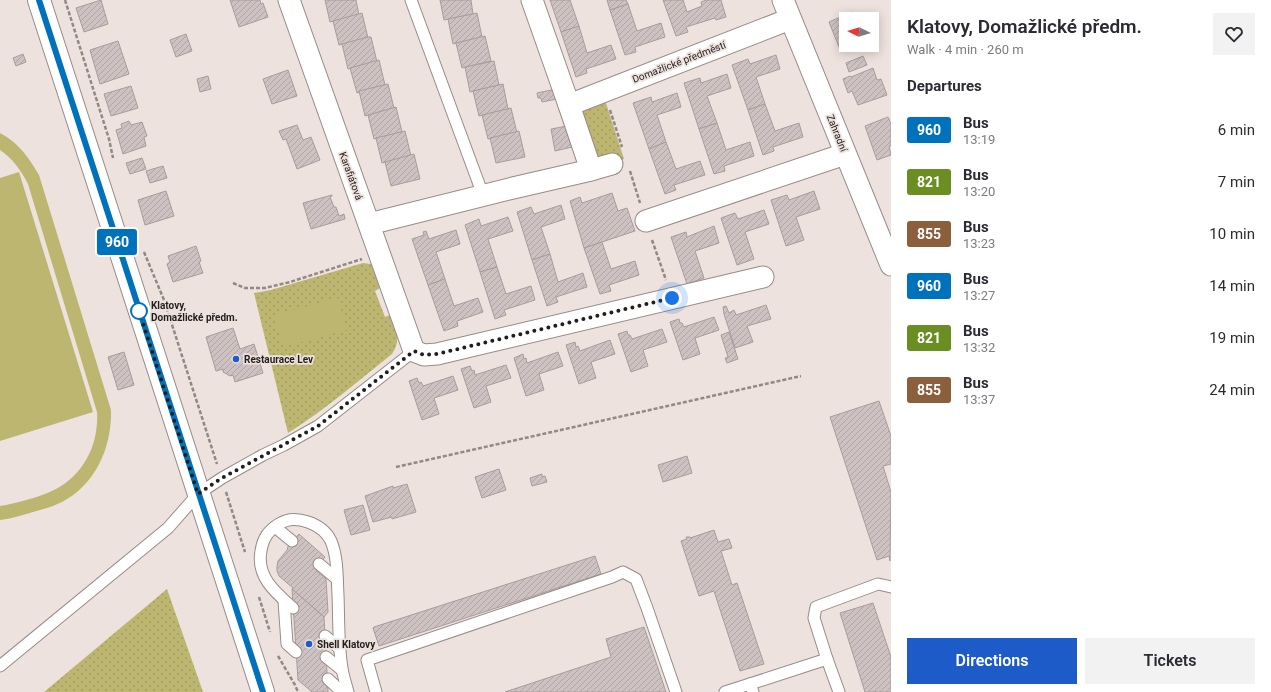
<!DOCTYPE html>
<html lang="en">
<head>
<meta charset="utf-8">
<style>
	body { margin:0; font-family:Roboto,sans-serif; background:#f2f2f3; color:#2b2b33; height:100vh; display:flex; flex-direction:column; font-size:15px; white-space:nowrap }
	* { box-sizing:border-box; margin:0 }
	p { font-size:13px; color:#7c7c81 }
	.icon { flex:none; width:22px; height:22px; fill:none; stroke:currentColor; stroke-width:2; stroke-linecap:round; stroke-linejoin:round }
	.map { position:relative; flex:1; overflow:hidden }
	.sheet { display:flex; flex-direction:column; background:#fff; width:380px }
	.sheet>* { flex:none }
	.badge { padding:0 8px; border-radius:3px; font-size:14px; line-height:26px }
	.needle { width:26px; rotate:275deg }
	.controls { position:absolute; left:839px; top:12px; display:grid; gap:8px }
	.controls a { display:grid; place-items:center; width:40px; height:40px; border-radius:0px; background:#fff; box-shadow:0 2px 10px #0003; font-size:20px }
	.you { position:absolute; width:20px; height:20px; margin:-10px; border:3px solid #fff; border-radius:50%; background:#1a73e8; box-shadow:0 0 0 6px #1a73e833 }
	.map>.badge { position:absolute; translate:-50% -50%; box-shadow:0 0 0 2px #fff }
	h2 { padding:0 16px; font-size:15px; line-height:36px }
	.round { display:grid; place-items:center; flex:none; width:42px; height:42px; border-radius:0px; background:#f2f2f3 }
	.headline { display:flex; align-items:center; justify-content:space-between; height:68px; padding:0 16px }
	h1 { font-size:19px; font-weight:600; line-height:30px }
	.primary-button { display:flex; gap:8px; margin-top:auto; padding:8px 16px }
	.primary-button a { flex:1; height:46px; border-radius:0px; background:#1d5cc8; color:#fff; font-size:16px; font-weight:600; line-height:46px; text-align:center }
	.primary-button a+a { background:#f2f2f3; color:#2b2b33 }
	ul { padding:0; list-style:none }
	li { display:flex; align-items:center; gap:12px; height:52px; padding:0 16px }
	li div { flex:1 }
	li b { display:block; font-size:15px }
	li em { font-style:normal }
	li .badge { min-width:44px; font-weight:700; text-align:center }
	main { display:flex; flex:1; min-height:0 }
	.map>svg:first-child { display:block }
	.green { fill:url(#green-dots) }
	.pitch { fill:#bcb670 }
	.building { fill:url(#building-hatch); stroke:#a89c9c }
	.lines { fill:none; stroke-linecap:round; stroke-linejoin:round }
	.service-casing { stroke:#968c88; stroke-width:13 }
	.minor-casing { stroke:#968c88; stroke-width:23 }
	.primary-casing { stroke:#968c88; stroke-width:24 }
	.path { stroke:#908985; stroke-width:2.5; stroke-dasharray:4 2; stroke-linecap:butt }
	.service { stroke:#fff; stroke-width:11 }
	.minor { stroke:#fff; stroke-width:21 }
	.primary { stroke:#fff; stroke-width:22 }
	.line-casing { stroke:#fff; stroke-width:9 }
	.line { stroke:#0072bc; stroke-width:6 }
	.walk { stroke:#221e1d; stroke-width:4; stroke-dasharray:0 7.2 }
	.stop-dot { fill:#fff; stroke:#0072bc; stroke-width:2 }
	.poi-dot { fill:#1d5cc8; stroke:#ede2dd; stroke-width:1.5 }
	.labels { text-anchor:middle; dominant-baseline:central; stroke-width:3.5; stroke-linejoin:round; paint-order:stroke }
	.street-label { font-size:10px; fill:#221e1d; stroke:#ede2dd }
	.stop-label { font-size:10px; font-weight:bold; fill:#221e1d; stroke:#ede2dd; text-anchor:start }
	.poi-label { font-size:10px; font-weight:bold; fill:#221e1d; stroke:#ede2dd; text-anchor:start }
</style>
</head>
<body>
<main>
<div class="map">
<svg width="891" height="692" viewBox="0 0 891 692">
	<defs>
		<pattern id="green-dots" width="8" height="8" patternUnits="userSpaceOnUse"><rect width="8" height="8" fill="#bcb670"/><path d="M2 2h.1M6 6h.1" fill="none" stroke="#a19c61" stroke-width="1.8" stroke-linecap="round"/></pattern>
		<pattern id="building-hatch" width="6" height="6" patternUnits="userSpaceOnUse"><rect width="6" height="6" fill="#cdc1c1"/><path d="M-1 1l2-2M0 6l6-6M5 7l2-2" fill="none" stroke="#b0a5a5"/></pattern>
	</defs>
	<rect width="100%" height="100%" fill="#ede2dd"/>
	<g class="green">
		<polygon points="604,97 624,159 606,164 597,163 580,121 583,107"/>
		<path d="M363,263L371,264L380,288L375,291L385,317L390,315C396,331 402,339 392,354C358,381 325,410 288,433L254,293L271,290Z"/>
		<polygon points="167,589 203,692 44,692"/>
	</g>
	<g class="pitch">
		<path d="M0,133C18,142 29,158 39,175L111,410C112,447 96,484 62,502C52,507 43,509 33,512C22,515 11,519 0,520V506L6,505C23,501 41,497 56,489C84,474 99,444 97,412L28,184C21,170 12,158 0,150Z"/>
		<polygon points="19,172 93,412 0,441 0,178"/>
		<polygon points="338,298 347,330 283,347 274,315"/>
	</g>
	<g class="building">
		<polygon points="101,0 108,24 84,32 76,8"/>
		<polygon points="230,0 260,0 261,4 263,3 268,17 239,27"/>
		<polygon points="325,0 356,0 359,15 330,22"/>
		<polygon points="440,0 471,0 473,14 444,20"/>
		<polygon points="550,0 570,0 579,26 561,32"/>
		<polygon points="607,0 626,0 628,4 610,10"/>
		<polygon points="663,0 683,0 687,12 702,6 701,2 706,0 721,0 726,17 716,20 715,18 686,27 688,32 676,36"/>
		<polygon points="628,4 637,31 661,23 665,37 635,47 636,52 625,55 610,10"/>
		<polygon points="852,12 854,19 846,19 846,45 859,45 841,52 829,22"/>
		<polygon points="362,13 368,38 339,45 333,21"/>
		<polygon points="477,13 482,37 453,44 448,19"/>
		<polygon points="579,26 587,53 611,45 616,59 586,69 587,73 576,77 561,32"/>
		<polygon points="186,34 192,51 176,57 170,40"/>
		<polygon points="485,36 491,61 462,68 456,43"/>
		<polygon points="368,37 371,37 377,62 348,69 342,44"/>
		<polygon points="118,41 129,74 100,84 90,50"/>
		<polygon points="23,54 26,62 16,66 13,58"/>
		<polygon points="776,55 780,69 756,77 765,104 748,110 732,65 748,59 750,64"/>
		<polygon points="863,56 867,65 849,72 846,63"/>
		<polygon points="379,60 385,85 357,93 350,68"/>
		<polygon points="494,61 499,85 470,92 465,67"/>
		<polygon points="873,68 877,80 881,79 887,95 858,105 852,91 848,93 843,79 850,76 851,77"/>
		<polygon points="288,70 297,96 272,104 263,79"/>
		<polygon points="727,74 731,88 707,96 717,123 699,129 684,83 700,78 701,83"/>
		<polygon points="208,76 211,89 200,92 197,79"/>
		<polygon points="388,84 394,108 365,116 359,91"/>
		<polygon points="503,84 508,109 479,116 473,91"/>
		<polygon points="131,86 138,108 111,116 104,94"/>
		<polygon points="556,89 557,99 542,102 541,98 538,98 537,93"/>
		<polygon points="677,93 681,107 657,115 666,142 649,149 633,103 651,97 652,102"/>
		<polygon points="765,104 775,131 799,123 803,137 773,147 774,151 763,155 748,110"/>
		<polygon points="396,107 402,132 374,139 368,115"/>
		<polygon points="511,108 517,133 488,139 482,115"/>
		<polygon points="888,117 891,124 891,146 889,146 891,155 877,160 865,126"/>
		<polygon points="129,121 131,125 142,122 147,136 144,137 146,146 123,154 116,130 122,128 121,124"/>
		<polygon points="717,123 726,150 750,142 754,156 724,166 725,171 714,174 699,129"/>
		<polygon points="297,125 303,140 311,137 320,160 297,169 286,139 283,140 279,131"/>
		<polygon points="567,126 572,147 555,151 551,129"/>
		<polygon points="405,131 411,156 382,163 376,138"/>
		<polygon points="519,131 525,157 496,163 490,138"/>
		<polygon points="666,142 676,169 700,161 705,175 674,185 676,190 665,194 649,149"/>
		<polygon points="414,154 420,179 391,186 385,162"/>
		<polygon points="142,158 146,169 130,174 126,163"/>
		<polygon points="163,166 167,178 150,183 146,171"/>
		<polygon points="166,191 174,216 145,225 138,200"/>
		<polygon points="814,191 820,209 796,217 804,240 786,246 771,200 787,195 789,200"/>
		<polygon points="612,193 618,211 627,208 635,231 584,248 570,201 580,197 582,203"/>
		<polygon points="332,195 332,196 330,197 334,207 336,207 339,216 344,214 345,219 311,229 303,203"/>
		<polygon points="561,205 565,219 541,227 550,254 532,260 517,212 531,207 534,214"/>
		<polygon points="764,210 769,224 745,232 754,259 737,265 721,218 735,213 738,219"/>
		<polygon points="508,217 513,231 488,239 497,267 480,272 465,225 479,219 481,226"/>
		<polygon points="714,226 719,243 695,251 704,278 687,284 671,237 686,232 687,237"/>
		<polygon points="456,230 460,244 436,252 445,279 428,285 412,239 424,235 423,232 426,231 429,239"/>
		<polygon points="602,242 611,269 635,261 639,275 609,285 611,291 600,294 584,248"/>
		<polygon points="196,246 201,261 199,262 203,273 173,282 167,264 170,262 168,256"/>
		<polygon points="550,254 558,282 583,273 587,287 556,297 558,302 547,306 532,260"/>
		<polygon points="497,267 506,294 531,286 535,300 504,310 506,315 495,319 480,272"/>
		<polygon points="445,279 454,306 478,298 483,312 457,321 458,326 444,331 428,285"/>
		<polygon points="766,305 771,319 747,326 753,342 735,348 724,314 723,307 726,306 729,313 734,310 736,315"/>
		<polygon points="714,317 719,330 695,338 700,354 683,360 670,322 679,319 680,323 682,323 684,327"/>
		<polygon points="233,328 240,349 254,344 263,373 235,382 233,375 230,376 223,372 223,369 216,371 206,337"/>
		<polygon points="662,329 667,342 643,350 648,366 631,372 618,334 627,331 628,335 630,335 632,339"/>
		<polygon points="729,332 738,359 727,363 725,358 728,357 721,335"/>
		<polygon points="610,340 615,354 591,362 596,378 579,384 566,345 575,342 576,347 578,346 580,351"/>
		<polygon points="124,352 134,385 118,390 108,357"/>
		<polygon points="558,352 563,366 539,374 544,390 526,396 514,358 523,354 524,359 526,358 527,363"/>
		<polygon points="506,365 511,378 486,386 491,402 474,408 461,369 470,366 472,371 474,370 475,375"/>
		<polygon points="453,376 458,390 434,398 439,414 422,420 409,381 417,378 419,383 421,382 423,386"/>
		<polygon points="879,401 891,436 891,464 883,466 891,492 890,561 889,556 877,560 830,417"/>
		<polygon points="687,456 692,473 663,482 658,465"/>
		<polygon points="499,469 506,490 482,498 475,477"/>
		<polygon points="542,474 542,477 545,476 547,482 532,486 530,478"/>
		<polygon points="407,484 416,512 392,519 392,517 373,522 365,496 393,486 393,488"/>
		<polygon points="363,505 370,530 351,535 344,510"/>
		<polygon points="714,530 718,542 729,539 732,548 721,551 732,585 737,583 764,664 740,671 714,591 699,596 681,541 687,539 686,537 690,537 690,538"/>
		<polygon points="299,534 325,557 315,569 326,579 328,612 324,617 292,589 293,588 279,576 277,571 277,566 278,561 288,549 287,548"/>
		<polygon points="595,556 601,574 379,646 373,628 374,627"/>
		<polygon points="292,589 324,617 328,692 312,692 298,680"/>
		<polygon points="873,603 891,657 891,692 865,692 840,613"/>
		<polygon points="644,627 666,692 505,692 611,657 606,639"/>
	</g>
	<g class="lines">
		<g class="service-casing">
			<g id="service">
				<polyline points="411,0 483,195"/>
				<polyline points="275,527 292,541"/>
				<polyline points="319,564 337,579"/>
				<polyline points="284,601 287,644 296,652"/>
				<path d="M293,608C276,593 256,577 261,551C263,538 268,531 279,524C295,513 323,524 331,541C338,558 337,578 338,595C339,620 338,644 342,668C343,676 346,684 348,692"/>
				<polyline points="325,636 340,649"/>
				<polyline points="326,657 342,670"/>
				<polyline points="827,659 839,692"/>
				<polyline points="0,666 168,528 198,494 222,478 263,455 284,445 318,426 414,351"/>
				<polyline points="328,679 342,692"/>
				<polyline points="750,684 827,659 814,618 816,607 878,584 891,587"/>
				<polyline points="376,692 367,660 612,577 623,572 636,579 647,608 676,692"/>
				<polyline points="725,692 750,684 753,692"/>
			</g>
		</g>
		<g class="minor-casing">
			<g id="minor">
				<polyline points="289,0 414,351 424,355 437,354 763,277"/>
				<polyline points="532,0 569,105"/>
				<polyline points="783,0 891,265"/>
				<polyline points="591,170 612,164"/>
				<polyline points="646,221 845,154"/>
				<polyline points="369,224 513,188 591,170 569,105 790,19"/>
			</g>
		</g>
		<g class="primary-casing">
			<polyline id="primary" points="39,0 263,692"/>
		</g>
		<g class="path">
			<polyline points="65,0 109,139 113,158"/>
			<polyline points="610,110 622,147"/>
			<polyline points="630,171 640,203"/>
			<polyline points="652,240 666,280"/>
			<polyline points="144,252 164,300 217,464"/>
			<polyline points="233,283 245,288 265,288 290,282 362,259"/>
			<polyline points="396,467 801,376"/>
			<polyline points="226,492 245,552"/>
			<polyline points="259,597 270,632"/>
			<polyline points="278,656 295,685 298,692"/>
		</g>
		<use href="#service" class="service"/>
		<use href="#minor" class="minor"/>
		<use href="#primary" class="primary"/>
	</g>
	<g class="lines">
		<g class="line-casing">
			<polyline id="line" points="39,0 263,692"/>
		</g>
		<use href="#line" class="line"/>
		<polyline class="walk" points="139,311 198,494 222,478 318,426 414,351 424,355 437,354 672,298"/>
	</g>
	<circle class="stop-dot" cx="139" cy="311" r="8"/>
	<g class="poi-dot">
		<circle cx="236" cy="359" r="4"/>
		<circle cx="309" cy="644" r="4"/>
	</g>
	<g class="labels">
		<g class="street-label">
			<text transform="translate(679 62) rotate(-21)">Domažlické předměstí</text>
			<text transform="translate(837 133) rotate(68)">Zahradní</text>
			<text transform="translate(351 176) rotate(70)">Karafiátová</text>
		</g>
		<g class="stop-label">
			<text x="151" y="305">Klatovy,<tspan x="151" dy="12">Domažlické předm.</tspan></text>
		</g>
		<g class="poi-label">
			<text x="244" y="359">Restaurace Lev</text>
			<text x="317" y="644">Shell Klatovy</text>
		</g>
	</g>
</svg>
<div class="controls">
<a><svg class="needle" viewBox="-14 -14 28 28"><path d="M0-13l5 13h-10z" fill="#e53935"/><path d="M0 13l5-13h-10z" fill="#7c7c81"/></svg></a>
</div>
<div class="you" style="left:672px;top:298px"></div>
<b class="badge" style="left:117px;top:242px;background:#0072bc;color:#fff">960</b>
</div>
<section class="sheet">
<div class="headline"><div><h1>Klatovy, Domažlické předm.</h1><p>Walk · 4 min · 260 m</p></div><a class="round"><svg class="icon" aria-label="heart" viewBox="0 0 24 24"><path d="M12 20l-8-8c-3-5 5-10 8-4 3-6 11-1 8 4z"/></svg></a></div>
<h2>Departures</h2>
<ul>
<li><span class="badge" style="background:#0072bc;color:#fff">960</span><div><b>Bus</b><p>13:19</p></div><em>6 min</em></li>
<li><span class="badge" style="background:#6b8e23;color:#fff">821</span><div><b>Bus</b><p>13:20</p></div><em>7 min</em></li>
<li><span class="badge" style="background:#8b5e3c;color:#fff">855</span><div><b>Bus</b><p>13:23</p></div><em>10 min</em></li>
<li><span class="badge" style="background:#0072bc;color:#fff">960</span><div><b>Bus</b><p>13:27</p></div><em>14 min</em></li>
<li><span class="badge" style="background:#6b8e23;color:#fff">821</span><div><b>Bus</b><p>13:32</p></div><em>19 min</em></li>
<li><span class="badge" style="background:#8b5e3c;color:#fff">855</span><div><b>Bus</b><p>13:37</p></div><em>24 min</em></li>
</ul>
<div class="primary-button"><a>Directions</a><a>Tickets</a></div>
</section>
</main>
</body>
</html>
